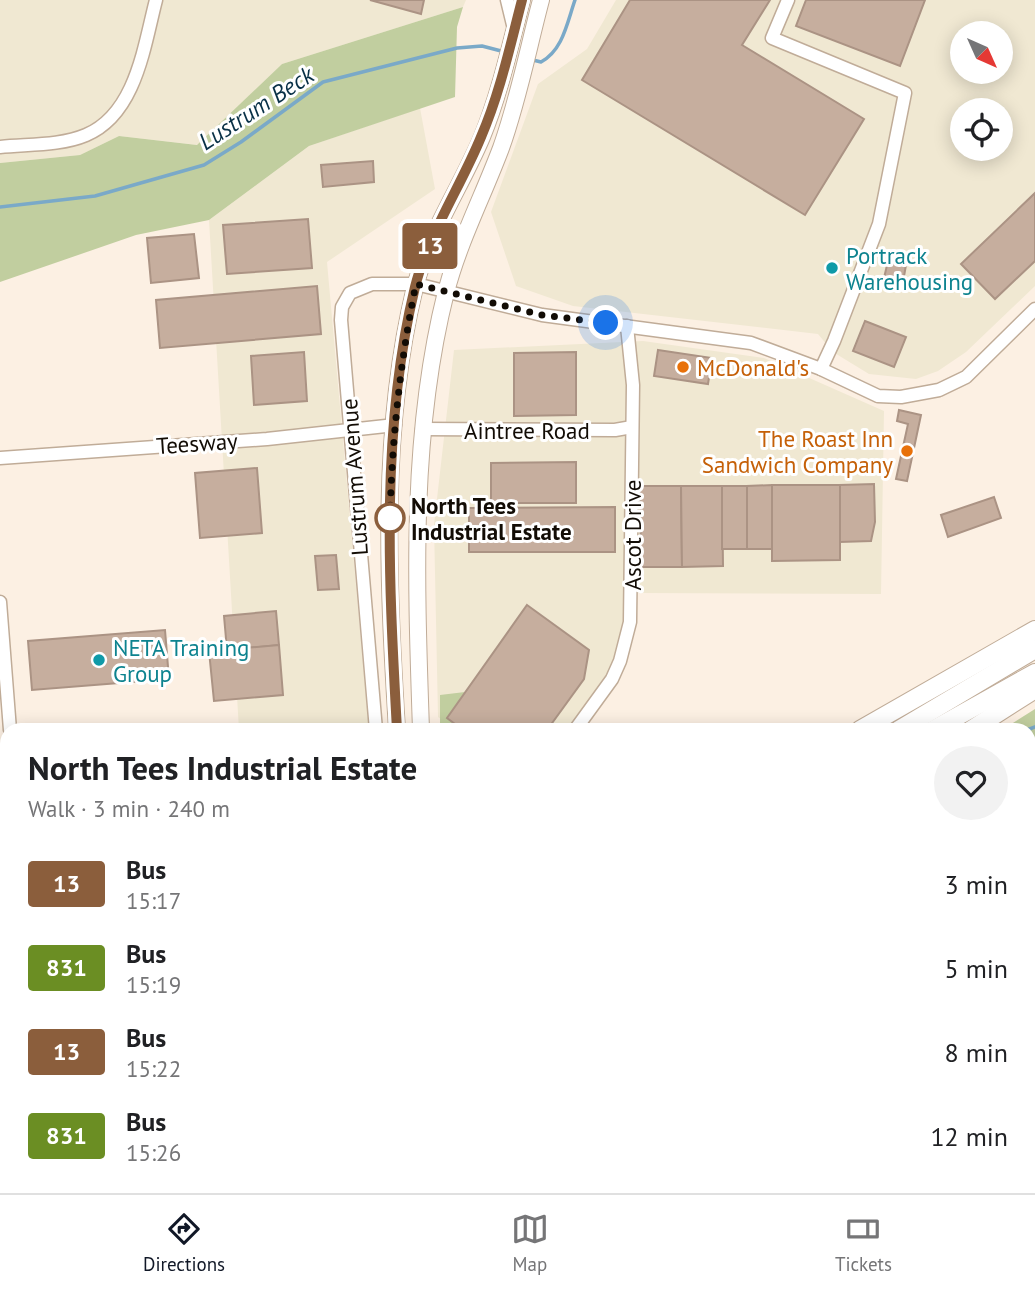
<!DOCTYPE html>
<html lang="en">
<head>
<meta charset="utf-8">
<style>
	body { margin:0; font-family:"PT Sans",sans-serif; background:#f2f2f2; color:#202124; height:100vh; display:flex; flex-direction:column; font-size:26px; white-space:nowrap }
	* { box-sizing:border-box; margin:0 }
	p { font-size:23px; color:#757577 }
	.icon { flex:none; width:38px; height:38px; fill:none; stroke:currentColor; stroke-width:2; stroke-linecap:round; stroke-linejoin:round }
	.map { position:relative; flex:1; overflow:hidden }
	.side { position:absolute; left:0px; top:723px; width:1036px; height:471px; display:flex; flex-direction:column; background:#fff; border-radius:21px 21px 0 0; box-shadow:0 4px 18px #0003 }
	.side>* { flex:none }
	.badge { padding:0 14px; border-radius:5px; font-size:24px; line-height:46px }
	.needle { width:46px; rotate:135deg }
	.controls { position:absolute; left:950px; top:21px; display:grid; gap:14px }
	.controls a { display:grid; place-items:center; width:63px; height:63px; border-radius:50%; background:#fff; box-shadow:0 4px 18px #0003; font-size:35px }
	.you { position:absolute; width:35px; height:35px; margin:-18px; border:5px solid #fff; border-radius:50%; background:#1a73e8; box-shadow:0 0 0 10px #1a73e833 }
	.map>.badge { position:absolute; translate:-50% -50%; box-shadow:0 0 0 4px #fff }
	.round { display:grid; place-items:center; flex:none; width:74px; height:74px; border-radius:37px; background:#f2f2f2 }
	.head { display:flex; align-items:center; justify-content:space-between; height:119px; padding:0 28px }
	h1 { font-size:33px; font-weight:600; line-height:52px }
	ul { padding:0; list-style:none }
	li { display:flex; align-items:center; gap:21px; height:84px; padding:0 28px }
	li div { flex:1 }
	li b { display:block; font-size:26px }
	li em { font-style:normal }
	li .badge { min-width:77px; font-weight:700; text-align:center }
	.menu { display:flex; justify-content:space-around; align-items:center; height:98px; border-top:2px solid #e0e0e0; background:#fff; font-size:19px; color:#757577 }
	.menu a { display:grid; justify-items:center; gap:4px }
	.menu .current { color:#111827 }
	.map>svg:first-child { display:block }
	.commercial { fill:#f0e8d2; fill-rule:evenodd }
	.green { fill:#c1ce9f }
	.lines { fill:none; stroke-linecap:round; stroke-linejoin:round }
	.stream { stroke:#7aa9c8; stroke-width:3.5 }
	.building { fill:#c6ae9e; stroke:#ab9384; stroke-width:2 }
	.minor-casing { stroke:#c0ac98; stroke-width:15 }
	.major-casing { stroke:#c0ac98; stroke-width:18 }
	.highway-casing { stroke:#c0ac98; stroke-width:20 }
	.minor { stroke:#fff; stroke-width:12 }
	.major { stroke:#fff; stroke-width:16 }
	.highway { stroke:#fff; stroke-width:18 }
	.line-casing { stroke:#fff; stroke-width:16 }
	.line { stroke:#8b5e3c; stroke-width:10 }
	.walk { stroke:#120c05; stroke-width:7; stroke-dasharray:0 12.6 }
	.culture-dot { fill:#0f9aa8; stroke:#fff; stroke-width:2.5 }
	.food-dot { fill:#e8710a; stroke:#fff; stroke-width:2.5 }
	.stop-dot { fill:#fff; stroke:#8b5e3c; stroke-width:3.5 }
	.labels { text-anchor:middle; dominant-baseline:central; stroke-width:6; stroke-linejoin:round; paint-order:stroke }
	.culture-label { font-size:23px; fill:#0d838f; stroke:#fff; text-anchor:start }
	.food-label { font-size:23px; fill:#c56008; stroke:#fff; text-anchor:start }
	.street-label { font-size:23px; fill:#120c05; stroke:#fff }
	.stop-label { font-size:23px; font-weight:bold; fill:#120c05; stroke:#fff; text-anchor:start }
	.water-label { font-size:24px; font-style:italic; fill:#083046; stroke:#fff }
</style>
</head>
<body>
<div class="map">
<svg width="1035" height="1193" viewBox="0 0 1035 1193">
	<rect width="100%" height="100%" fill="#fcf0e3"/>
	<g class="commercial">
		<polygon points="0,0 466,0 463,7 282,64 198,145 119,136 80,155 0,163"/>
		<path d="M616,0H1035V286L966,352L938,371L916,379L869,374L833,352L818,334L573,306L516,286L491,212L538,84L587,49ZM962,33H1001V72H962ZM962,110H1001V149H962Z"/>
		<polygon points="420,108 435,189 327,262 369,730 239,730 209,220 309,146"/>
		<polygon points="643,341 764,358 884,411 881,594 637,593 610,670 567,730 456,730 438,717 434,525 454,350"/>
	</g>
	<g class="green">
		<polygon points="463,7 457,27 455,97 309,146 209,220 136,235 0,282 0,163 80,155 119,136 197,145 282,64"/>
		<polygon points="465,692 447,718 463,730 440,730 440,695"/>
		<polygon points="1035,709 1035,1193 720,1193 721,1186 1029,1186 1029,730 1002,730"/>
		<polygon points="341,1186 341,1193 221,1193 179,1187"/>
	</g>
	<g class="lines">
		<g class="stream">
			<path d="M533,60L541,62C563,50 567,23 575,0"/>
			<polyline points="0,207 95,196 204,165 241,142 323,82 457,48 482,46 505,52"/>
			<polyline points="1027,730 1035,727"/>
			<polyline points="666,1193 669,1186"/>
		</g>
	</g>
	<g class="building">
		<polygon points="370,0 424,0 421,14"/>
		<polygon points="630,0 770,0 742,45 864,119 805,215 582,80"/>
		<polygon points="806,0 925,0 900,66 796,26"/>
		<polygon points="373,161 374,182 323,187 321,165"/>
		<polygon points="1035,193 1035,261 995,299 961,264"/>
		<polygon points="308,219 312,268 227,274 223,225"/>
		<polygon points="194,234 199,278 151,283 147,238"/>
		<polygon points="888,261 906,265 903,282 884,278"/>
		<polygon points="317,286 321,334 160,348 156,300"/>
		<polygon points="865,321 906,337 894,367 853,351"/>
		<polygon points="658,350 712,358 708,384 654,376"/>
		<polygon points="304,352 307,401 254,405 251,356"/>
		<polygon points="576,352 576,415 514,416 514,353"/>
		<polygon points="899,410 921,415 907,481 896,479 908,424 897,421"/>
		<polygon points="576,462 576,503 491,503 491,463"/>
		<polygon points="257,468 262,533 200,538 195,473"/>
		<polygon points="874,484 875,522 871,541 840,542 840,485"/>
		<polygon points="772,485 840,485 840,560 772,561"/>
		<polygon points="772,485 772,549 747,549 747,486"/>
		<polygon points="640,486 681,486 682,567 641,567"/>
		<polygon points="681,486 722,486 723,566 682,567"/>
		<rect x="722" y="486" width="25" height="63"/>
		<polygon points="994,497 1001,518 948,537 941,515"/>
		<polygon points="615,507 615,552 469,552 469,508"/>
		<polygon points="336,555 339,589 318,590 315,556"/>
		<polygon points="527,605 589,650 584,679 547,730 463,730 447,718"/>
		<polygon points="276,611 279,645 227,650 224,616"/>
		<polygon points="165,630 169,679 32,690 28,641"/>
		<polygon points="279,645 283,695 214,701 209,651"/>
		<polygon points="0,874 5,935 0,935"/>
	</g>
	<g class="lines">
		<g class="minor-casing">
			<g id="minor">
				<polyline points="507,0 514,29"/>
				<polyline points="788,0 772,38 905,93 879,224 834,341 821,369"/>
				<path d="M0,147C27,144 60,146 86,135C136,114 144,46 156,0"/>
				<polyline points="422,429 615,430 632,427"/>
				<polyline points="0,458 267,439 395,425"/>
				<polyline points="0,602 10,730"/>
				<polyline points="376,730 341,320 342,307 350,293 372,284 416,284 542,315 751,343 821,369 878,396 901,397 939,390 966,377 1035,309"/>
				<polyline points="575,730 612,679 620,661 630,622 633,385 627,326"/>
				<polyline points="0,956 7,956"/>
				<polyline points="0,1189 7,1183"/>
			</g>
		</g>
		<g class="major-casing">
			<g id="major">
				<path d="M397,730C388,583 380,431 415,287C428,235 461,187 482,137C500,93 510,46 522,0"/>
				<path d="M421,730C416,583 410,435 446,292C459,242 483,196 501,148C518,101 528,49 541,0"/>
				<polyline points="0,1169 7,1170"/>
				<polyline points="98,1186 135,1193"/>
				<polyline points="508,1186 530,1193"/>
				<polyline points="478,1193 497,1186"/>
			</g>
		</g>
		<g class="highway-casing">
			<g id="highway">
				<polyline points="860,730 1035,630"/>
				<polyline points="899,730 1035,649"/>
				<polyline points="933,730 1035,673"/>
				<polyline points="971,730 1035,689"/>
				<polyline points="0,1052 7,1052"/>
				<polyline points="0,1073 7,1073"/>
				<polyline points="0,1088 7,1089"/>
				<polyline points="0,1109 7,1109"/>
			</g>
		</g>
		<use href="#minor" class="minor"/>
		<use href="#major" class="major"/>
		<use href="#highway" class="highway"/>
	</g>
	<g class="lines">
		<g class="line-casing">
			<path id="line" d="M397,730C389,583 380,431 415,287C428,235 461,186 481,137C500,93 510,46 522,0"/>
		</g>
		<use href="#line" class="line"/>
		<path class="walk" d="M390,518C392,439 400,362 416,284L542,315L606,323"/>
	</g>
	<g class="culture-dot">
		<circle cx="832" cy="268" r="7"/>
		<circle cx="99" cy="660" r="7"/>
	</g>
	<g class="food-dot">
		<circle cx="683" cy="367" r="7"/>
		<circle cx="907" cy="451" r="7"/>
	</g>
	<circle class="stop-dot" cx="390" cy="518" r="14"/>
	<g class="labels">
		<g class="culture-label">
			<text x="846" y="255">Portrack<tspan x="846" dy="26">Warehousing</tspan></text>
			<text x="113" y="647">NETA Training<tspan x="113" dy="26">Group</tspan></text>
		</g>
		<g class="food-label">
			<text x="697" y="367">McDonald's</text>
			<text x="893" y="438" text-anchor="end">The Roast Inn<tspan x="893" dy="26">Sandwich Company</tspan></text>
		</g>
		<g class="street-label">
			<text x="527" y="430">Aintree Road</text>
			<text transform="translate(197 443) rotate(-4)">Teesway</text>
			<text transform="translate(354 477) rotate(-94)">Lustrum Avenue</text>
			<text transform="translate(632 535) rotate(-90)">Ascot Drive</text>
		</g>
		<g class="stop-label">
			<text x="411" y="505">North Tees<tspan x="411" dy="26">Industrial Estate</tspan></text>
		</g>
		<g class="water-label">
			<text transform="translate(256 108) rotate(-33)">Lustrum Beck</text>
		</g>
	</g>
</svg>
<div class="controls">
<a><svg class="needle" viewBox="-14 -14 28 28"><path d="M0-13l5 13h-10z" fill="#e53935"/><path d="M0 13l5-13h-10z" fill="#757577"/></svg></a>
<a><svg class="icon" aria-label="locate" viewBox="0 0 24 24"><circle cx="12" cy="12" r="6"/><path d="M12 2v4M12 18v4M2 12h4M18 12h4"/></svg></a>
</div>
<div class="you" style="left:606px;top:323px"></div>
<b class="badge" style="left:430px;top:246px;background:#8b5e3c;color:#fff">13</b>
<section class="side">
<div class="head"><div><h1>North Tees Industrial Estate</h1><p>Walk · 3 min · 240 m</p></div><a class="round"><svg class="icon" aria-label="heart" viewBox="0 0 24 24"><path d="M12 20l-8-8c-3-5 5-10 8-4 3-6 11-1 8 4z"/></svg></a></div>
<ul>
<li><span class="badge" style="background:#8b5e3c;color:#fff">13</span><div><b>Bus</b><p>15:17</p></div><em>3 min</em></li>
<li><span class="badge" style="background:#6b8e23;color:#fff">831</span><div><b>Bus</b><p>15:19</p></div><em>5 min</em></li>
<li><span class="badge" style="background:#8b5e3c;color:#fff">13</span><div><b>Bus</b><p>15:22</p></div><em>8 min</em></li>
<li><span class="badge" style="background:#6b8e23;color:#fff">831</span><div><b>Bus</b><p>15:26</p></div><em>12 min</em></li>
</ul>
</section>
</div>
<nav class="menu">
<a class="current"><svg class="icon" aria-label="directions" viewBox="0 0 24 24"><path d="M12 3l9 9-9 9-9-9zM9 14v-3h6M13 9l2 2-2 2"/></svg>Directions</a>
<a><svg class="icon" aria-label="map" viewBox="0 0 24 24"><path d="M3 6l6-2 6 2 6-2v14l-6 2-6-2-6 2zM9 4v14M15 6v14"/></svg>Map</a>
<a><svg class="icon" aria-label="tickets" viewBox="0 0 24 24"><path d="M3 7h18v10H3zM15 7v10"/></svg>Tickets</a>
</nav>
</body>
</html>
